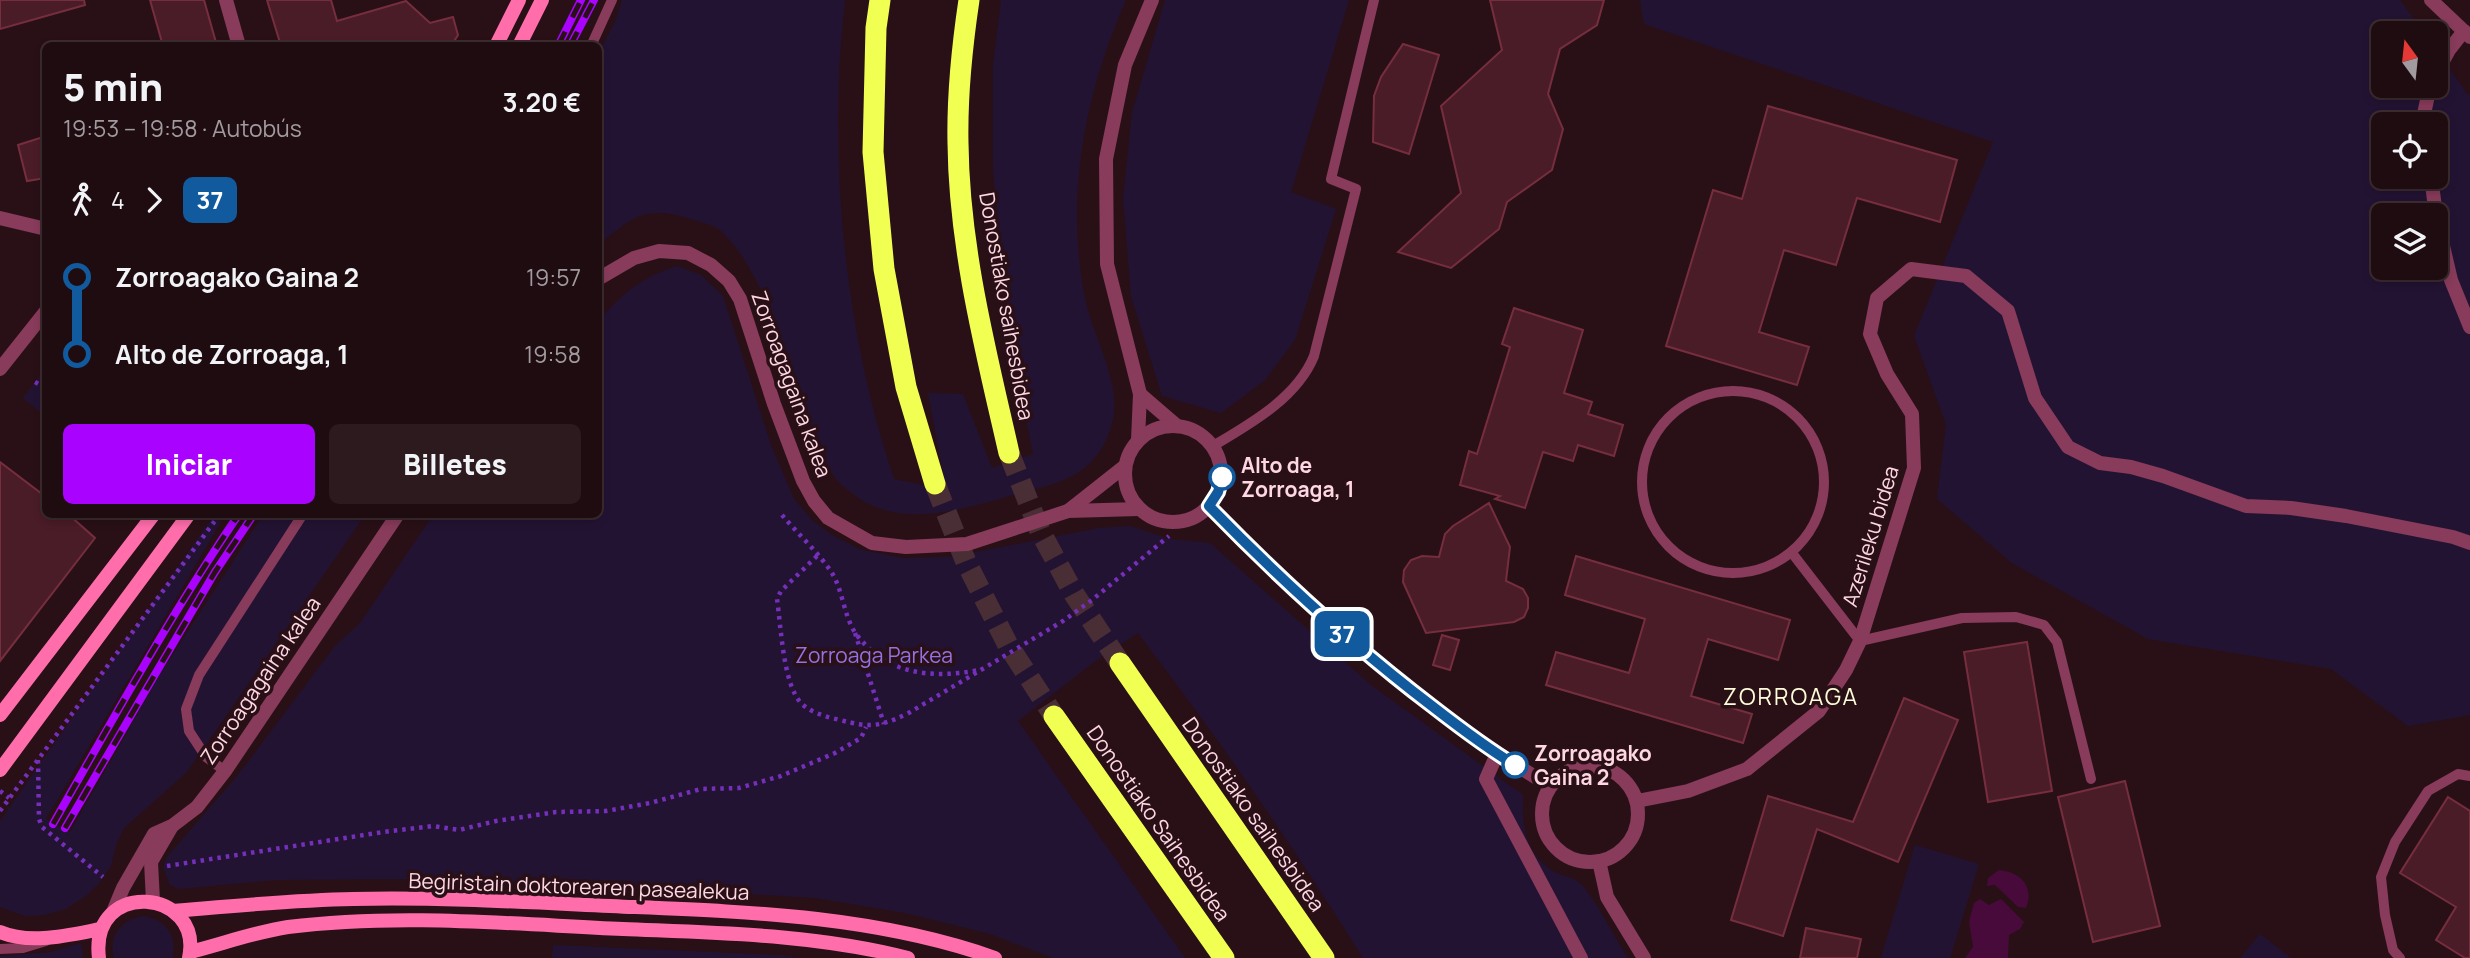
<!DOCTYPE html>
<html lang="es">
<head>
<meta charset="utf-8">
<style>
	body { margin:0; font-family:Manrope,sans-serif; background:#2c1a1e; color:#f1f3f6; height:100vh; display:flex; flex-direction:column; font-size:26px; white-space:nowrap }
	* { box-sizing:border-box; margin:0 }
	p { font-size:23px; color:#a19b9f }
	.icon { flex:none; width:38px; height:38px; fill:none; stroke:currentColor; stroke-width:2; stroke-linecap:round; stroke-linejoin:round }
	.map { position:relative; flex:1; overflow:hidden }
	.side { position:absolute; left:42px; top:42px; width:560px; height:476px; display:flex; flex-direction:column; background:#1f0c10; border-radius:10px; box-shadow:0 4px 10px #0003,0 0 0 2px #3c2c30 }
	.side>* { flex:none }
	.badge { padding:0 14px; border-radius:10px; font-size:24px; line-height:46px }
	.needle { width:46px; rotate:345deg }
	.controls { position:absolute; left:2371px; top:21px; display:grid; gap:14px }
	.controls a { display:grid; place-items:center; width:77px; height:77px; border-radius:10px; background:#1f0c10; box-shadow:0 4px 10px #0003,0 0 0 2px #3c2c30; font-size:35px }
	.map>.badge { position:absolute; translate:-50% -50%; box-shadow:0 0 0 4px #fff }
	.legs { display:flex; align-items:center; gap:10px; height:77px; padding:0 21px; font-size:23px }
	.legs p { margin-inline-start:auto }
	.head { display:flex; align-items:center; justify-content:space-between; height:119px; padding:0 21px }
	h1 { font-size:38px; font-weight:800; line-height:52px }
	.action { display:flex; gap:14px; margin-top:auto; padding:14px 21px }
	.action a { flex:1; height:80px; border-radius:10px; background:#a903ff; color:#fff; font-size:28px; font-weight:800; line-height:80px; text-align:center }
	.action a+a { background:#2c1a1e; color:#f1f3f6 }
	ul { padding:0 21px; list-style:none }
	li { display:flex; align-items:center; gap:24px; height:77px; font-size:26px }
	li i { display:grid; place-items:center; width:10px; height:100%; margin:0 9px; background:currentColor }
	li i::after { content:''; width:18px; height:18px; margin:-9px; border:5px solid; border-radius:50%; background:#1f0c10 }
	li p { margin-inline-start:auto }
	li:first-child i { background:linear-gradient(#0000 50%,currentColor 0) }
	li:last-child i { background:linear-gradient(currentColor 50%,#0000 0) }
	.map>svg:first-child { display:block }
	.green { fill:#231333; fill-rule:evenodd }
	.water { fill:#470a3b }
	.building { fill:#4a1c27; stroke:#762e3f; stroke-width:2 }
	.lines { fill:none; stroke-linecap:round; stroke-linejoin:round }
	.highway-tunnel { stroke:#492e35; stroke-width:21; stroke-dasharray:21 10; stroke-linecap:butt }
	.path { stroke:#752fbb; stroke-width:4.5; stroke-dasharray:3.5 5; stroke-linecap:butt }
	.lane { stroke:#883b5a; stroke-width:10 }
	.street { stroke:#883b5a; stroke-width:14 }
	.secondary { stroke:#ff6eab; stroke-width:14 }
	.highway { stroke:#f1ff52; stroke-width:21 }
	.rail-casing { stroke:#a903ff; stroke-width:8 }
	.rail { stroke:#291016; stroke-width:5; stroke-dasharray:16; stroke-linecap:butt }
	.line-1-casing { stroke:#fff; stroke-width:16 }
	.line-1 { stroke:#125a9e; stroke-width:10 }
	.stop-1-dot { fill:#fff; stroke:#125a9e; stroke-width:3.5 }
	.labels { text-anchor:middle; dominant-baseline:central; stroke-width:7; stroke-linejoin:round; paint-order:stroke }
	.street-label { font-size:21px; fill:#ffd7e4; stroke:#291016 }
	.stop-label { font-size:21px; font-weight:bold; fill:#ffd7e4; stroke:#291016; text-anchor:start }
	.park-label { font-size:21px; fill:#9571e4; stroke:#291016 }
	.neighbourhood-label { font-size:23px; letter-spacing:2px; fill:#fffcd9; stroke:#291016 }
</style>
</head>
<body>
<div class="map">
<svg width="2470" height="958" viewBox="0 0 2470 958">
	<rect width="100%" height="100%" fill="#291016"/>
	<g class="green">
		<path d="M622,0H845C827,155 844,332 894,479L923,485L944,479L928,393L963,394L992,468L1033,454L1017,372L1002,269L993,168V65L1001,0H1126C1084,95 1064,200 1086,303C1095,341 1124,388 1111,427C1096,475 1061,483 1017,494C969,507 910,528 863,501C855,495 842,487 836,479C823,462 816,441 809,421C789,365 764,270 721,231C713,224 698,222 688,218C673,213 653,210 637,217C624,223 611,235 599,244L598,54L615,22Z"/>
		<polygon points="1165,0 1349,0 1291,192 1336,209 1295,340 1265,380 1221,413 1162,396 1131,296 1123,198 1132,113"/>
		<path d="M1640,0H2400L2424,33H2384V86H2436V50L2468,95L2470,94V715L2408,726L2331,669L2148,639L2012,563L1937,499L1946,424L1914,336L1993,142L1644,24ZM2384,124H2436V177H2384ZM2384,215H2436V268H2384Z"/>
		<path d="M677,266L701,275L723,296L771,445L794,499L813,521L832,535L859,549L903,558L950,557L1099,528L1130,526L1169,539L1210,543L1371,685L1523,795C1522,825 1524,853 1553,871C1562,876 1575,877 1582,885C1599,905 1613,935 1628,958H1363C1294,846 1218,738 1138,633L1094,662L1018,721L1185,958H1053L990,934L905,913L816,898L681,890L407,879L275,880L179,889L170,885L163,868L166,858L238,775L335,646L360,623L433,515L598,514L599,320C624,292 641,278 677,266Z"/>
		<polygon points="45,369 45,416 23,398"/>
		<polygon points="214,515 225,515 46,819 70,832 161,673 263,515 365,515 187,772 124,828 116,845 111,866 100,882 87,895 66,909 44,915 25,916 0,907 0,821"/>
		<polygon points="1915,845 1979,864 1950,958 1881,958"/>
		<path d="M143,916C165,919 178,936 172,958H114C108,936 121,920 143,916Z"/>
		<polygon points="2260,934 2291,958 2240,958"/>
		<polygon points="81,943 83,958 0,958 0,956 51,952"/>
		<polygon points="553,945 780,955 800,958 552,958"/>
	</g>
	<g class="water">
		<path d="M1999,870C2020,872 2035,886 2026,908L2018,907L1995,885L1987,886L1988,878Z"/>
		<polygon points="1980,899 1989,905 2001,899 2024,922 2020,929 2009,935 2008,958 1965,958 1973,947 1969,922 1974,903"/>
	</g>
	<g class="building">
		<polygon points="0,0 84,0 85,5 0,29"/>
		<polygon points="150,0 204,0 217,46 163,46"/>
		<polygon points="267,0 331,0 337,21 406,1 430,23 453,17 458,35 451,46 281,46"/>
		<polygon points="1490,0 1604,0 1597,25 1560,49 1548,94 1563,129 1552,170 1507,202 1499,229 1451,268 1398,252 1461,193 1441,106 1502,50"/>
		<polygon points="1403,44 1439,55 1409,154 1373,142 1374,96 1381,77"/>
		<polygon points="1768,106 1957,160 1940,222 1857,198 1836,265 1784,250 1759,332 1809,347 1797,385 1666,346 1713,190 1742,199"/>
		<polygon points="46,136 46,178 27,181 18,145"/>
		<polygon points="1514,308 1583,330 1564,393 1592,402 1588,414 1623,425 1614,456 1578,445 1573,461 1543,452 1525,508 1495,499 1500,496 1460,485 1469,451 1477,454 1510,347 1502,344"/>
		<polygon points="0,462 46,497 46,514 68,514 95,538 0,661"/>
		<polygon points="1489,503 1510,547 1506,581 1523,589 1528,598 1528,608 1524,617 1514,622 1426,633 1403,582 1404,570 1411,560 1422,556 1439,557 1445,534 1453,526"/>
		<polygon points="1576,556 1790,620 1778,660 1708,639 1691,696 1752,714 1743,743 1546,685 1556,652 1629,673 1645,619 1565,595"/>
		<polygon points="1442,635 1459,640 1450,670 1433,665"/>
		<polygon points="2027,642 2052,791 1988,802 1964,652"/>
		<polygon points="1904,698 1958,720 1898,862 1817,829 1783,936 1731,920 1768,796 1853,822"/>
		<polygon points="2125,781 2160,926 2093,942 2058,797"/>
		<polygon points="2448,797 2470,811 2470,958 2465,958 2436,940 2456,907 2400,873"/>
		<polygon points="1806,928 1861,939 1857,958 1800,958"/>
	</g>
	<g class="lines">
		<g class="highway-tunnel">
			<polyline points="1009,453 1040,531 1074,594 1120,663"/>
			<polyline points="935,484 966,562 1008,645 1054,716"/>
		</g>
		<g class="path">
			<polyline points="35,382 46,388"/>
			<path d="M782,515C798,534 819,553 832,573C843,591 844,617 856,634C887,675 932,679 979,670"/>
			<path d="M817,556L781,591L777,599C781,626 783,684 801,703C811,713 827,717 840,720C871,728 878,727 907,714L1063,621L1092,600L1169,536"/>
			<polyline points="855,633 884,724"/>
			<polyline points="38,760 39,819 42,827 103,877"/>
			<polyline points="0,791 9,798"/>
			<polyline points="0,811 220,514"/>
			<polyline points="167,866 383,832 433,826 459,830 496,821 556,812 606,811 650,803 701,789 739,788 781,776 835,753 861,738 866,727"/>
		</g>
		<g class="lane">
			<polyline points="591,46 612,0"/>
			<circle cx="1733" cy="482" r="91"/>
			<path d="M1213,446C1250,424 1297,398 1314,356L1356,189L1331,179L1374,0"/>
			<polyline points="1792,553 1860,641 1962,618 2016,617 2044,625 2057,642 2091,779"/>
			<polyline points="225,771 206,757 189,731 186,709 199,675 303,514"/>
			<polyline points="0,949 23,948 46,941"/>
			<polyline points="2400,958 2393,950 2385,915 2381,877 2395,842 2428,791 2458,774 2470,776"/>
		</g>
		<g class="street">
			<polyline points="226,0 239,46"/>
			<polyline points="2431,0 2470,37"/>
			<polyline points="2436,74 2449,50 2464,31"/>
			<polyline points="2424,124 2424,114 2430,86"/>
			<polyline points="2431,177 2436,215"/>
			<polyline points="2436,216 2451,280 2470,327"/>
			<polyline points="0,218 46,229"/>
			<polyline points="598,279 634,258 659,251 688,253 711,265 729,281 740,299 774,404 803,481 814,501 828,518 872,543 906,547 967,544 1068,511 1139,509"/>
			<polyline points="0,369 46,311"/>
			<polyline points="1140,394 1176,425"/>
			<circle cx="1173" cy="474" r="48"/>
			<polyline points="1138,440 1140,394 1107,264 1106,159 1125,65 1152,0"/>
			<path d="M1209,506C1312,612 1423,710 1550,786"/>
			<polyline points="1068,511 1125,466"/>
			<polyline points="1497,754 1486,779 1581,958"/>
			<circle cx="1590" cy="814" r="48"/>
			<polyline points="1637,801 1688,791 1747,769 1819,711 1846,670 1860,641 1914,468 1912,414 1887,374 1870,334 1877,298 1911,269 1966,276 2008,311 2035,398 2068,447 2100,463 2131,467 2163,476 2246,506 2291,508 2346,516 2453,537 2470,543"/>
			<polyline points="1599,861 1607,897 1644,958"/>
			<polyline points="153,901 151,862 172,826"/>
			<polyline points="113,912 123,888 154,834 172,826 197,807 225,771 398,514"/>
		</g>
		<g class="secondary">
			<polyline points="496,46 519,0"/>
			<polyline points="519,46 542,0"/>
			<polyline points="0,715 154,514"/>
			<polyline points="0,770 189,514"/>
			<path d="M173,911C233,906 293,900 353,899C447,897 540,903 634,907C755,912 879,917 995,958"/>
			<path d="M0,932C30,945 69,935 101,929"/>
			<path d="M190,952C222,944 255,932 288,927C399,913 511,924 623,929C718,933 815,934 908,958"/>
			<path d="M99,958C89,878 204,888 189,958"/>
		</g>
		<g class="highway">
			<polyline points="880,0 876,28 873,152 884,269 906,387 935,484"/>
			<path d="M969,0C962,47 957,95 958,143C959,248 986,352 1009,453"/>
			<polyline points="1120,663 1324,958"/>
			<polyline points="1054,716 1224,958"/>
		</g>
		<g class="rail-casing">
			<g id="rail">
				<polyline points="558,46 581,0"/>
				<polyline points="570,46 594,0"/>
				<path d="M53,824C113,719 171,614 239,514"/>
				<polyline points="65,828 215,572 254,514"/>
			</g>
		</g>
		<use href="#rail" class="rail"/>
	</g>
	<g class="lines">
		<g class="line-1-casing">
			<path id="line-1" d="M1222,477L1218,492L1209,506C1279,578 1352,645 1432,706C1459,727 1485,747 1515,765"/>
		</g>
		<use href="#line-1" class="line-1"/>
	</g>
	<g class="stop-1-dot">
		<circle cx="1222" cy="477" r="12"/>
		<circle cx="1515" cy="765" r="12"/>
	</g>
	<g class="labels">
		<g class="street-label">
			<text transform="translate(1007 306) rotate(80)">Donostiako saihesbidea</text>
			<text transform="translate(792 384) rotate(70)">Zorroagagaina kalea</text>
			<text transform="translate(1870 536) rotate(-73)">Azerileku bidea</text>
			<text transform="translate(260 680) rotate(-56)">Zorroagagaina kalea</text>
			<text transform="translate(1254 814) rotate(55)">Donostiako saihesbidea</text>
			<text transform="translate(1159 823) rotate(55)">Donostiako Saihesbidea</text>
			<text transform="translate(579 886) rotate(2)">Begiristain doktorearen pasealekua</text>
		</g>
		<g class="stop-label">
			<text x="1241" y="465">Alto de<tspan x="1241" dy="24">Zorroaga, 1</tspan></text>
			<text x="1534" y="753">Zorroagako<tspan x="1534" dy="24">Gaina 2</tspan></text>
		</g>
		<g class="park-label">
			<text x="874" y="655">Zorroaga Parkea</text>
		</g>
		<g class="neighbourhood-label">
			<text x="1791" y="696">ZORROAGA</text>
		</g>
	</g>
</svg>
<div class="controls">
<a><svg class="needle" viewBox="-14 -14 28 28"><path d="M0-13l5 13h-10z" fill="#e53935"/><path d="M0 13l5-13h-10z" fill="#a19b9f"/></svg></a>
<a><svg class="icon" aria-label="locate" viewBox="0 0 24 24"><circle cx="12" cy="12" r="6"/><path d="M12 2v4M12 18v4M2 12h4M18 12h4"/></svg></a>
<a><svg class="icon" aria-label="layers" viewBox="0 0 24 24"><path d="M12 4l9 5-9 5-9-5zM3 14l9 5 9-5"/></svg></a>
</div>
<b class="badge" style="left:1342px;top:634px;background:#125a9e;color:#fff">37</b>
<section class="side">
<div class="head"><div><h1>5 min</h1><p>19:53 – 19:58 · Autobús</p></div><b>3.20 €</b></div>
<div class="legs"><svg class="icon" aria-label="walk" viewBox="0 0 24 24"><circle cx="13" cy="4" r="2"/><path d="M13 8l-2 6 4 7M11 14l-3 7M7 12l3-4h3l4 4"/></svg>4<svg class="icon" aria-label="forward" viewBox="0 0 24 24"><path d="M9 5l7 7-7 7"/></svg><b class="badge" style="background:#125a9e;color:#fff">37</b></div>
<ul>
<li><i style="color:#125a9e"></i><b>Zorroagako Gaina 2</b><p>19:57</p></li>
<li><i style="color:#125a9e"></i><b>Alto de Zorroaga, 1</b><p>19:58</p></li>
</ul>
<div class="action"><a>Iniciar</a><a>Billetes</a></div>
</section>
</div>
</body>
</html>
